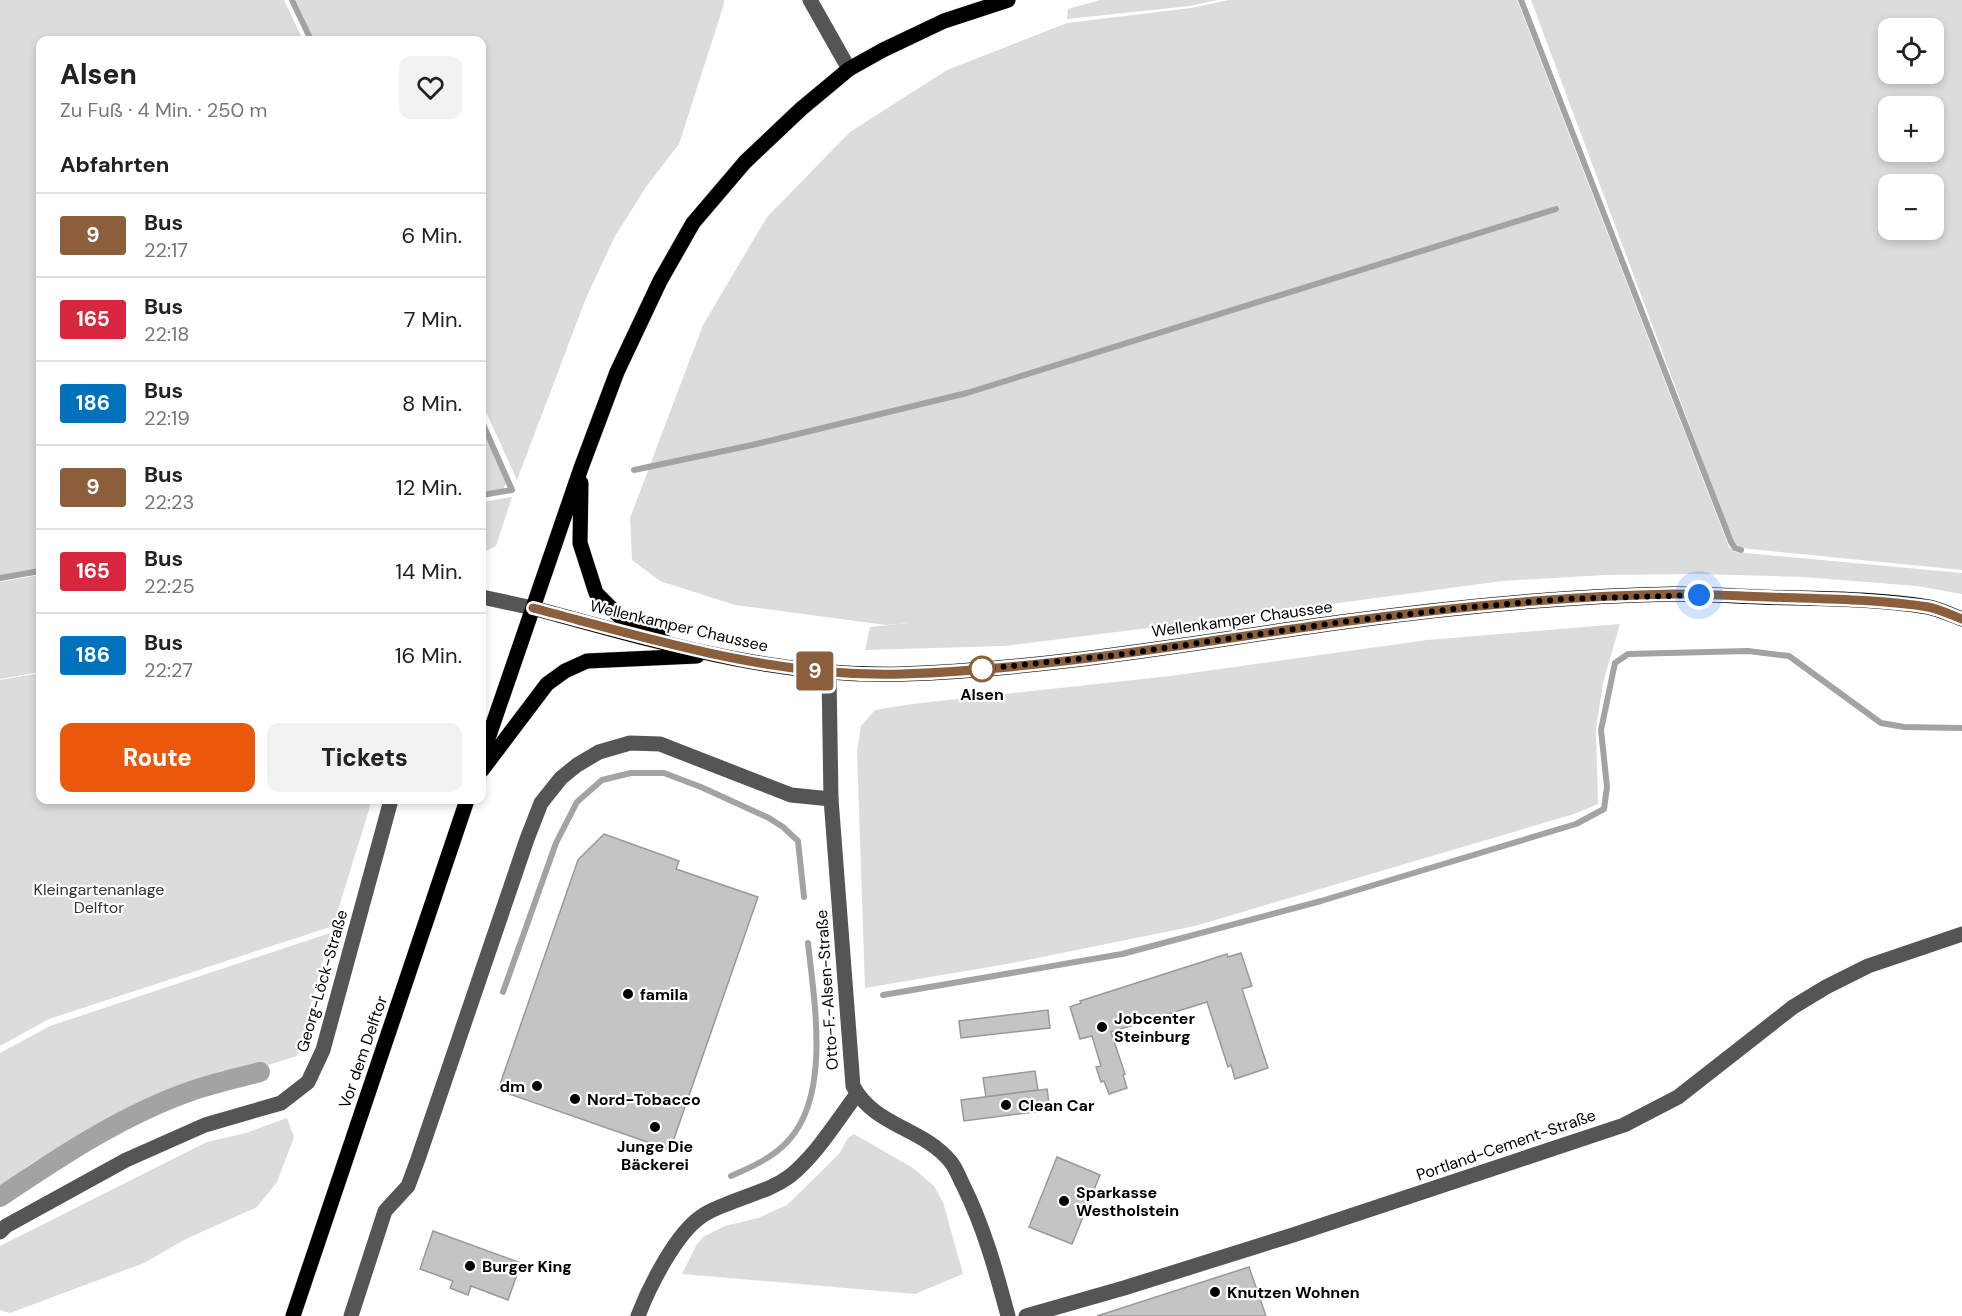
<!DOCTYPE html>
<html lang="de">
<head>
<meta charset="utf-8">
<style>
	body { margin:0; font-family:"DM Sans",sans-serif; background:#f2f2f2; color:#222; height:100vh; display:flex; flex-direction:column; font-size:22px; white-space:nowrap }
	* { box-sizing:border-box; margin:0 }
	p { font-size:20px; color:#767676 }
	.icon { flex:none; width:33px; height:33px; fill:none; stroke:currentColor; stroke-width:2; stroke-linecap:round; stroke-linejoin:round }
	.map { position:relative; flex:1; overflow:hidden }
	.details { position:absolute; left:36px; top:36px; width:450px; height:768px; display:flex; flex-direction:column; background:#fff; border-radius:12px; box-shadow:0 3px 9px #0003 }
	.details>* { flex:none }
	.badge { padding:0 12px; border-radius:4px; font-size:21px; line-height:39px }
	.buttons { position:absolute; left:1878px; top:18px; display:grid; gap:12px }
	.buttons a { display:grid; place-items:center; width:66px; height:66px; border-radius:12px; background:#fff; box-shadow:0 3px 9px #0003; font-size:30px }
	.you { position:absolute; width:30px; height:30px; margin:-15px; border:4px solid #fff; border-radius:50%; background:#1a73e8; box-shadow:0 0 0 9px #1a73e833 }
	.map>.badge { position:absolute; translate:-50% -50%; box-shadow:0 0 0 3px #fff }
	h2 { padding:0 24px; font-size:22px; line-height:54px }
	.round { display:grid; place-items:center; flex:none; width:63px; height:63px; border-radius:12px; background:#f2f2f2 }
	.head { display:flex; align-items:center; justify-content:space-between; height:102px; padding:0 24px }
	h1 { font-size:28px; font-weight:800; line-height:45px }
	.primary-button { display:flex; gap:12px; margin-top:auto; padding:12px 24px }
	.primary-button a { flex:1; height:69px; border-radius:12px; background:#ea580c; color:#fff; font-size:24px; font-weight:800; line-height:69px; text-align:center }
	.primary-button a+a { background:#f2f2f2; color:#222 }
	ul { padding:0; list-style:none }
	li { display:flex; align-items:center; gap:18px; height:84px; padding:0 24px; border-top:2px solid #e0e0e0 }
	li div { flex:1 }
	li b { display:block; font-size:22px }
	li em { font-style:normal }
	li .badge { min-width:66px; font-weight:700; text-align:center }
	.map>svg:first-child { display:block }
	.green { fill:#dcdcdc; fill-rule:evenodd }
	.lines { fill:none; stroke-linecap:round; stroke-linejoin:round }
	.stream { stroke:#a3a3a3; stroke-width:6 }
	.canal { stroke:#a3a3a3; stroke-width:20 }
	.building { fill:#c4c4c4; stroke:#999; stroke-width:1.5 }
	.major-casing { stroke:#dbdbdb; stroke-width:16 }
	.minor { stroke:#555; stroke-width:15 }
	.major { stroke:#000; stroke-width:15 }
	.line-casing { stroke:#fff; stroke-width:14 }
	.line { stroke:#8b5e3c; stroke-width:9 }
	.walk { stroke:#000; stroke-width:6; stroke-dasharray:0 10.8 }
	.stop-dot { fill:#fff; stroke:#8b5e3c; stroke-width:3 }
	.poi-dot { fill:#000; stroke:#fff; stroke-width:2 }
	.labels { text-anchor:middle; dominant-baseline:central; stroke-width:4.5; stroke-linejoin:round; paint-order:stroke }
	.street-label { font-size:16px; fill:#000; stroke:#fff }
	.stop-label { font-size:16px; font-weight:bold; fill:#000; stroke:#fff }
	.park-label { font-size:16px; fill:#333; stroke:#fff }
	.poi-label { font-size:16px; font-weight:bold; fill:#000; stroke:#fff; text-anchor:start }
</style>
</head>
<body>
<div class="map">
<svg width="1962" height="1316" viewBox="0 0 1962 1316">
	<rect width="100%" height="100%" fill="#fff"/>
	<g class="green">
		<polygon points="0,0 284,0 303,40 40,40 40,570 0,577"/>
		<polygon points="296,0 724,0 724,4 679,144 646,187 614,238 586,298 517,480 482,403 482,40 314,40"/>
		<polygon points="1100,0 1217,0 1190,6 1067,19 1068,9"/>
		<polygon points="1229,0 1517,0 1729,547 1735,552 1962,573 1962,594 1917,586 1803,577 1699,574 1605,575 1502,581 1205,621 1004,646 865,650 870,627 909,623 886,625 735,605 660,581 632,560 630,518 703,325 767,217 850,132 947,70 1067,23 1191,8"/>
		<path d="M1531,0H1962V570L1741,548L1732,539ZM1888,28H1934V74H1888ZM1888,106H1934V152H1888ZM1888,184H1934V230H1888Z"/>
		<polygon points="482,430 506,484 503,489 482,493"/>
		<polygon points="512,497 496,546 482,553 482,502"/>
		<polygon points="40,575 40,672 0,679 0,582"/>
		<polygon points="1620,624 1603,683 1596,729 1598,804 1574,814 1195,926 1007,964 865,988 857,751 861,726 875,710 912,704 1170,676 1427,640"/>
		<polygon points="40,673 40,800 372,800 333,926 49,1019 0,1046 0,680"/>
		<polygon points="330,933 297,1056 144,1104 32,1163 0,1186 0,1053 50,1026"/>
		<polygon points="287,1118 294,1137 277,1182 257,1207 186,1239 144,1263 10,1313 0,1310 0,1246 207,1142 246,1133"/>
		<polygon points="854,1134 913,1168 934,1186 943,1202 963,1274 915,1294 682,1274 696,1246 703,1237 725,1226 758,1218 787,1205 839,1154 848,1138"/>
	</g>
	<g class="lines">
		<g class="stream">
			<polyline points="292,0 311,40"/>
			<polyline points="1521,0 1731,542 1735,548 1741,550"/>
			<polyline points="482,422 512,490 482,495"/>
			<polyline points="634,470 752,445 967,393 1556,209"/>
			<polyline points="0,578 40,571"/>
			<polyline points="503,992 556,843 577,802 602,780 631,773 664,773 701,787 769,818 783,827 798,841 804,897"/>
			<polyline points="883,995 1122,954 1321,901 1576,824 1604,809 1607,787 1601,730 1615,663 1628,654 1748,651 1789,656 1881,723 1904,727 1962,728"/>
			<path d="M731,1176C752,1167 774,1157 789,1140C831,1093 814,1000 808,943"/>
		</g>
		<path class="canal" d="M0,1197C61,1156 124,1114 194,1090C215,1083 238,1078 260,1072"/>
	</g>
	<g class="building">
		<polygon points="604,834 679,861 676,869 758,897 670,1150 498,1090 578,860"/>
		<polygon points="1241,953 1252,986 1242,989 1268,1068 1235,1079 1231,1065 1228,1067 1207,1002 1111,1032 1125,1074 1123,1075 1127,1088 1109,1094 1104,1081 1101,1082 1096,1067 1101,1066 1092,1036 1080,1039 1070,1007 1081,1003 1080,1001 1227,954 1228,957"/>
		<polygon points="1048,1010 1050,1028 961,1038 959,1021"/>
		<polygon points="1035,1071 1038,1090 986,1097 983,1078"/>
		<polygon points="1047,1089 1050,1110 964,1121 961,1100"/>
		<polygon points="1057,1157 1100,1175 1072,1244 1029,1227"/>
		<polygon points="433,1231 521,1263 508,1300 471,1286 468,1295 450,1288 453,1281 420,1269"/>
		<polygon points="1249,1267 1266,1316 1097,1316"/>
	</g>
	<g class="lines">
		<g class="major-casing">
			<g id="major">
				<polyline points="581,483 580,543 596,593 620,617 662,634"/>
				<path d="M533,608C655,641 775,678 903,674C1051,669 1196,642 1342,622C1452,607 1563,596 1674,594C1703,594 1732,596 1761,597C1816,599 1873,598 1928,607C1939,609 1951,615 1962,619"/>
				<polyline points="482,756 581,468 617,372 660,281 693,223 745,162 801,109 849,69 883,50 944,21 1008,0"/>
				<polyline points="482,770 547,684 565,671 587,661 697,656"/>
				<polyline points="293,1316 467,800"/>
			</g>
		</g>
		<g class="minor">
			<polyline points="810,0 849,69"/>
			<polyline points="482,597 533,608"/>
			<path d="M829,673L831,799L853,1086C874,1126 923,1128 950,1161C956,1168 959,1177 963,1185C984,1227 996,1271 1008,1316"/>
			<polyline points="0,1232 6,1226 126,1160 205,1125 281,1103 308,1082 323,1050 391,800"/>
			<polyline points="351,1316 385,1211 408,1186 418,1159 527,839 541,803 561,778 577,765 599,752 630,743 660,744 791,795 831,799"/>
			<path d="M638,1316C649,1287 676,1233 702,1216C709,1211 719,1207 727,1204C748,1195 771,1190 790,1176C817,1154 836,1122 857,1094"/>
			<polyline points="1026,1316 1124,1288 1293,1235 1624,1125 1678,1097 1793,1007 1826,987 1868,966 1962,934"/>
		</g>
		<use href="#major" class="major"/>
	</g>
	<g class="lines">
		<g class="line-casing">
			<path id="line" d="M533,608C655,640 775,678 903,674C1051,669 1196,642 1342,622C1452,607 1563,596 1674,594C1706,594 1737,596 1768,597C1821,599 1876,599 1928,607C1939,609 1951,615 1962,619"/>
		</g>
		<use href="#line" class="line"/>
		<polyline class="walk" points="982,669 1117,655 1342,622 1461,608 1563,599 1699,595"/>
	</g>
	<circle class="stop-dot" cx="982" cy="669" r="12"/>
	<g class="poi-dot">
		<circle cx="628" cy="994" r="6"/>
		<circle cx="1102" cy="1027" r="6"/>
		<circle cx="537" cy="1086" r="6"/>
		<circle cx="575" cy="1099" r="6"/>
		<circle cx="1006" cy="1105" r="6"/>
		<circle cx="655" cy="1127" r="6"/>
		<circle cx="1064" cy="1201" r="6"/>
		<circle cx="470" cy="1266" r="6"/>
		<circle cx="1215" cy="1292" r="6"/>
	</g>
	<g class="labels">
		<g class="street-label">
			<text transform="translate(1242 619) rotate(-8)">Wellenkamper Chaussee</text>
			<text transform="translate(679 626) rotate(13)">Wellenkamper Chaussee</text>
			<text transform="translate(322 981) rotate(-74)">Georg-Löck-Straße</text>
			<text transform="translate(827 990) rotate(-94)">Otto-F.-Alsen-Straße</text>
			<text transform="translate(363 1052) rotate(-71)">Vor dem Delftor</text>
			<text transform="translate(1506 1145) rotate(-19)">Portland-Cement-Straße</text>
		</g>
		<g class="stop-label">
			<text x="982" y="694">Alsen</text>
		</g>
		<g class="park-label">
			<text x="99" y="889">Kleingartenanlage<tspan x="99" dy="18">Delftor</tspan></text>
		</g>
		<g class="poi-label">
			<text x="640" y="994">famila</text>
			<text x="1114" y="1018">Jobcenter<tspan x="1114" dy="18">Steinburg</tspan></text>
			<text x="525" y="1086" text-anchor="end">dm</text>
			<text x="587" y="1099">Nord-Tobacco</text>
			<text x="1018" y="1105">Clean Car</text>
			<text x="655" y="1146" text-anchor="middle">Junge Die<tspan x="655" dy="18">Bäckerei</tspan></text>
			<text x="1076" y="1192">Sparkasse<tspan x="1076" dy="18">Westholstein</tspan></text>
			<text x="482" y="1266">Burger King</text>
			<text x="1227" y="1292">Knutzen Wohnen</text>
		</g>
	</g>
</svg>
<div class="buttons">
<a><svg class="icon" aria-label="locate" viewBox="0 0 24 24"><circle cx="12" cy="12" r="6"/><path d="M12 2v4M12 18v4M2 12h4M18 12h4"/></svg></a>
<a>+</a>
<a>−</a>
</div>
<div class="you" style="left:1699px;top:595px"></div>
<b class="badge" style="left:815px;top:671px;background:#8b5e3c;color:#fff">9</b>
<section class="details">
<div class="head"><div><h1>Alsen</h1><p>Zu Fuß · 4 Min. · 250 m</p></div><a class="round"><svg class="icon" aria-label="heart" viewBox="0 0 24 24"><path d="M12 20l-8-8c-3-5 5-10 8-4 3-6 11-1 8 4z"/></svg></a></div>
<h2>Abfahrten</h2>
<ul>
<li><span class="badge" style="background:#8b5e3c;color:#fff">9</span><div><b>Bus</b><p>22:17</p></div><em>6 Min.</em></li>
<li><span class="badge" style="background:#d7263d;color:#fff">165</span><div><b>Bus</b><p>22:18</p></div><em>7 Min.</em></li>
<li><span class="badge" style="background:#0072bc;color:#fff">186</span><div><b>Bus</b><p>22:19</p></div><em>8 Min.</em></li>
<li><span class="badge" style="background:#8b5e3c;color:#fff">9</span><div><b>Bus</b><p>22:23</p></div><em>12 Min.</em></li>
<li><span class="badge" style="background:#d7263d;color:#fff">165</span><div><b>Bus</b><p>22:25</p></div><em>14 Min.</em></li>
<li><span class="badge" style="background:#0072bc;color:#fff">186</span><div><b>Bus</b><p>22:27</p></div><em>16 Min.</em></li>
</ul>
<div class="primary-button"><a>Route</a><a>Tickets</a></div>
</section>
</div>
</body>
</html>
